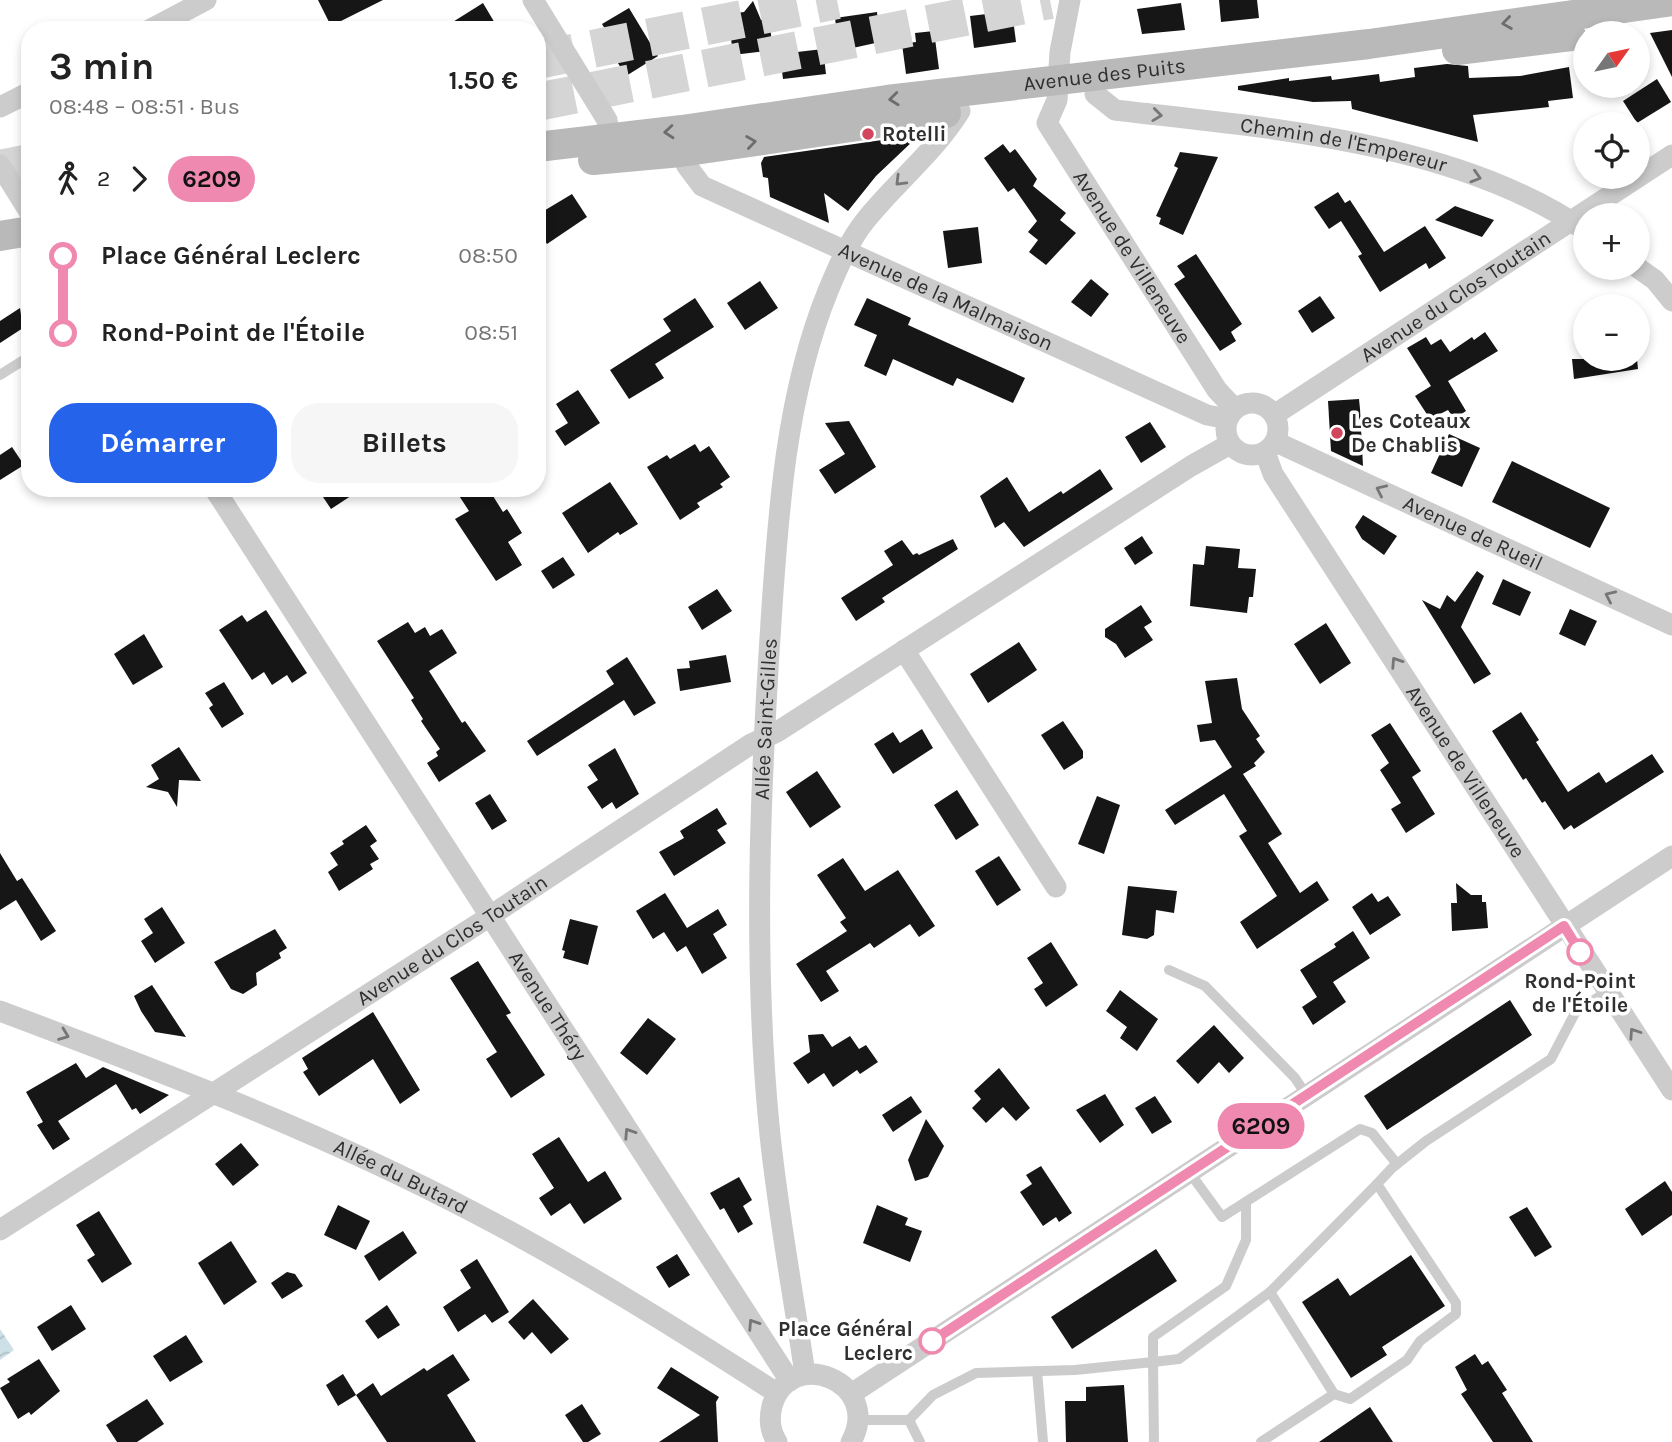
<!DOCTYPE html>
<html lang="fr">
<head>
<meta charset="utf-8">
<style>
	body { margin:0; font-family:Karla,sans-serif; background:#f6f6f6; color:#222; height:100vh; display:flex; flex-direction:column; font-size:26px; white-space:nowrap }
	* { box-sizing:border-box; margin:0 }
	p { font-size:23px; color:#767676 }
	.icon { flex:none; width:38px; height:38px; fill:none; stroke:currentColor; stroke-width:2; stroke-linecap:round; stroke-linejoin:round }
	.map { position:relative; flex:1; overflow:hidden }
	.drawer { position:absolute; left:21px; top:21px; width:525px; height:476px; display:flex; flex-direction:column; background:#fff; border-radius:28px; box-shadow:0 4px 10px #0003 }
	.drawer>* { flex:none }
	.badge { padding:0 14px; border-radius:23px; font-size:24px; line-height:46px }
	.needle { width:46px; rotate:57deg }
	.buttons { position:absolute; left:1573px; top:21px; display:grid; gap:14px }
	.buttons a { display:grid; place-items:center; width:77px; height:77px; border-radius:50%; background:#fff; box-shadow:0 4px 10px #0003; font-size:35px }
	.map>.badge { position:absolute; translate:-50% -50%; box-shadow:0 0 0 4px #fff }
	.legs { display:flex; align-items:center; gap:10px; height:77px; padding:0 28px; font-size:23px }
	.legs p { margin-inline-start:auto }
	.summary { display:flex; align-items:center; justify-content:space-between; height:119px; padding:0 28px }
	h1 { font-size:38px; font-weight:700; line-height:52px }
	.cta { display:flex; gap:14px; margin-top:auto; padding:14px 28px }
	.cta a { flex:1; height:80px; border-radius:28px; background:#2563eb; color:#fff; font-size:28px; font-weight:700; line-height:80px; text-align:center }
	.cta a+a { background:#f6f6f6; color:#222 }
	ul { padding:0 28px; list-style:none }
	li { display:flex; align-items:center; gap:24px; height:77px; font-size:26px }
	li i { display:grid; place-items:center; width:10px; height:100%; margin:0 9px; background:currentColor }
	li i::after { content:''; width:18px; height:18px; margin:-9px; border:5px solid; border-radius:50%; background:#fff }
	li p { margin-inline-start:auto }
	li:first-child i { background:linear-gradient(#0000 50%,currentColor 0) }
	li:last-child i { background:linear-gradient(currentColor 50%,#0000 0) }
	.map>svg:first-child { display:block }
	.water { fill:url(#water-waves) }
	.building { fill:#161616 }
	.lines { fill:none; stroke-linecap:round; stroke-linejoin:round }
	.highway-tunnel { stroke:#d5d5d5; stroke-width:38; stroke-dasharray:38 19; stroke-linecap:butt }
	.lane { stroke:#ccc; stroke-width:10 }
	.street { stroke:#ccc; stroke-width:21 }
	.secondary { stroke:#b9b9b9; stroke-width:30 }
	.oneway { stroke:#6d6d6d }
	.oneway2 { stroke:#767676 }
	.line-1-casing { stroke:#fff; stroke-width:16 }
	.line-1 { stroke:#f089af; stroke-width:10 }
	.poi-dot { fill:#d1465d; stroke:#fff; stroke-width:2.5 }
	.stop-1-dot { fill:#fff; stroke:#f089af; stroke-width:3.5 }
	.labels { text-anchor:middle; dominant-baseline:central; stroke-width:7; stroke-linejoin:round; paint-order:stroke }
	.street-label { font-size:21px; fill:#2f2f2f; stroke:#fff }
	.poi-label { font-size:21px; font-weight:bold; fill:#2f2f2f; stroke:#fff; text-anchor:start }
	.stop-label { font-size:21px; font-weight:bold; fill:#2f2f2f; stroke:#fff }
</style>
</head>
<body>
<div class="map">
<svg width="1672" height="1442" viewBox="0 0 1672 1442">
	<defs>
		<pattern id="water-waves" width="16" height="10" patternUnits="userSpaceOnUse" patternTransform="scale(1.75)"><rect width="16" height="10" fill="#cde0e8"/><path d="M0 5q4-4 8 0t8 0" fill="none" stroke="#b0c0c7"/></pattern>
	</defs>
	<rect width="100%" height="100%" fill="#fff"/>
	<polygon class="water" points="0,1329 14,1350 0,1360"/>
	<g class="building">
		<polygon points="318,0 383,0 331,26"/>
		<polygon points="1219,0 1257,0 1259,18 1221,22"/>
		<polygon points="753,1 761,20 769,19 773,50 733,55 728,14 744,12"/>
		<polygon points="483,3 499,30 440,30"/>
		<polygon points="1181,3 1185,30 1142,34 1137,9"/>
		<polygon points="629,8 658,56 626,76 616,60 622,56 602,24"/>
		<polygon points="1012,11 1016,42 974,48 970,16"/>
		<polygon points="877,12 880,42 839,51 835,18"/>
		<polygon points="1672,30 1672,77 1650,33"/>
		<polygon points="934,31 939,69 906,74 902,44 916,42 915,33"/>
		<polygon points="823,49 826,74 783,79 780,54"/>
		<polygon points="1447,64 1468,66 1469,78 1520,76 1569,67 1573,98 1548,101 1549,107 1473,115 1478,142 1352,109 1351,101 1313,102 1238,90 1238,86 1289,78 1289,81 1331,76 1332,80 1379,74 1380,82 1415,77 1414,68"/>
		<polygon points="1657,79 1671,102 1637,123 1623,101"/>
		<polygon points="910,136 914,140 876,176 848,211 824,193 829,223 770,197 768,178 763,177 761,163 764,157"/>
		<polygon points="1003,144 1010,153 1015,149 1037,179 1033,186 1066,213 1060,220 1076,233 1046,265 1029,252 1038,240 1028,232 1037,221 1014,188 1008,192 984,158"/>
		<polygon points="1180,152 1218,157 1183,235 1159,224 1161,218 1156,216 1178,168 1174,166"/>
		<polygon points="1338,192 1345,203 1350,200 1384,252 1425,226 1446,258 1429,269 1426,263 1380,292 1358,256 1362,254 1341,221 1329,229 1314,207"/>
		<polygon points="572,194 587,217 547,244 537,229 537,215"/>
		<polygon points="1455,206 1494,220 1482,237 1435,220"/>
		<polygon points="978,227 982,263 948,268 943,231"/>
		<polygon points="1196,254 1242,324 1231,332 1236,341 1220,351 1174,284 1185,277 1177,266"/>
		<polygon points="1091,279 1109,294 1091,317 1071,302"/>
		<polygon points="760,281 778,308 745,330 727,303"/>
		<polygon points="1320,296 1335,318 1312,333 1298,311"/>
		<polygon points="695,298 714,327 655,364 664,378 629,399 610,370 671,331 663,319"/>
		<polygon points="867,298 911,318 908,325 1025,378 1013,403 957,378 953,386 893,359 886,376 864,366 877,335 854,325"/>
		<polygon points="20,308 23,328 0,343 0,321"/>
		<polygon points="1485,332 1498,351 1448,381 1466,411 1454,419 1448,410 1430,419 1415,396 1431,386 1407,348 1426,337 1431,345 1441,339 1450,352 1472,337 1474,340"/>
		<polygon points="1572,359 1637,359 1638,369 1574,379"/>
		<polygon points="578,390 600,423 565,446 555,431 568,423 556,404"/>
		<polygon points="1359,399 1360,409 1363,466 1331,451 1328,401"/>
		<polygon points="849,421 876,467 835,494 819,470 845,454 825,423"/>
		<polygon points="1150,422 1166,447 1141,463 1125,437"/>
		<polygon points="1449,434 1480,448 1462,487 1431,473"/>
		<polygon points="695,444 700,452 709,446 730,477 720,484 723,487 697,503 700,507 680,520 647,467 667,455 670,459"/>
		<polygon points="12,447 24,465 0,480 0,455"/>
		<polygon points="1512,461 1610,508 1590,548 1492,502"/>
		<polygon points="1100,469 1113,489 1024,547 1004,522 995,528 980,496 1007,477 1029,512 1061,491 1063,494"/>
		<polygon points="610,482 638,524 620,535 618,532 588,553 562,513"/>
		<polygon points="317,488 363,488 331,509"/>
		<polygon points="454,488 488,488 503,512 507,509 522,533 508,542 522,565 496,581 455,519 469,511"/>
		<polygon points="1363,515 1397,536 1384,555 1362,539 1355,527"/>
		<polygon points="1142,536 1153,553 1135,565 1124,548"/>
		<polygon points="953,539 958,549 882,598 885,602 856,621 841,598 893,565 884,551 902,540 913,555 917,553 919,555"/>
		<polygon points="1206,546 1240,549 1238,568 1256,569 1253,597 1249,597 1247,613 1190,606 1193,564 1204,565"/>
		<polygon points="563,557 575,575 553,589 541,571"/>
		<polygon points="1477,571 1484,576 1461,627 1491,674 1474,684 1422,600 1440,609 1447,595 1455,602"/>
		<polygon points="1503,579 1531,592 1520,616 1492,604"/>
		<polygon points="717,589 732,611 702,630 688,607"/>
		<polygon points="1141,605 1152,622 1144,627 1153,640 1125,658 1116,644 1105,637 1105,629"/>
		<polygon points="1570,609 1597,621 1585,646 1559,634"/>
		<polygon points="266,610 307,673 292,683 287,675 272,685 264,672 252,680 219,630 242,615 247,622"/>
		<polygon points="408,622 415,633 425,627 430,636 442,629 457,653 429,671 462,723 465,721 486,751 439,782 427,763 438,756 436,752 440,749 421,721 423,719 411,700 414,698 377,641"/>
		<polygon points="1326,623 1351,663 1320,684 1294,644"/>
		<polygon points="144,634 163,667 133,685 114,654"/>
		<polygon points="1019,642 1037,670 988,703 970,674"/>
		<polygon points="726,655 731,682 680,691 677,669 690,668 689,661"/>
		<polygon points="627,657 656,703 634,716 624,700 537,756 527,741 614,684 606,671"/>
		<polygon points="1237,678 1242,709 1260,736 1256,739 1265,752 1254,763 1256,766 1243,774 1282,834 1268,843 1300,893 1317,881 1329,900 1257,949 1240,922 1277,896 1239,836 1247,831 1224,794 1175,825 1165,810 1232,767 1215,740 1200,742 1197,725 1212,723 1205,681"/>
		<polygon points="224,682 244,714 222,728 209,708 213,705 205,693"/>
		<polygon points="1521,712 1539,740 1536,742 1568,792 1599,772 1606,783 1652,754 1664,772 1574,829 1571,825 1564,830 1545,801 1542,803 1526,778 1523,780 1492,731"/>
		<polygon points="1063,721 1083,751 1083,758 1064,770 1041,735"/>
		<polygon points="1390,723 1421,771 1412,777 1435,814 1406,833 1391,809 1401,803 1380,770 1389,763 1371,735"/>
		<polygon points="922,729 933,748 893,774 874,744 893,732 900,743"/>
		<polygon points="179,747 201,781 179,780 177,807 168,792 146,787 159,779 151,765"/>
		<polygon points="615,748 639,794 616,809 612,802 602,809 587,787 598,780 588,765"/>
		<polygon points="817,771 841,807 810,828 786,792"/>
		<polygon points="957,790 979,825 956,840 934,805"/>
		<polygon points="490,794 507,821 492,830 475,803"/>
		<polygon points="1097,796 1120,805 1104,854 1078,844"/>
		<polygon points="717,808 727,824 717,830 726,843 674,876 659,852 684,838 680,831"/>
		<polygon points="366,825 377,841 370,846 379,859 370,864 373,869 339,891 328,872 338,865 330,853 344,844 342,841"/>
		<polygon points="0,853 17,881 22,878 56,931 41,941 16,900 0,910"/>
		<polygon points="999,856 1021,890 997,906 975,871"/>
		<polygon points="843,858 865,891 898,870 935,926 919,937 910,924 874,948 870,943 826,971 839,991 821,1002 796,964 847,931 840,922 846,918 817,875"/>
		<polygon points="1456,883 1471,895 1482,895 1482,902 1486,902 1488,928 1452,931 1451,903 1457,903"/>
		<polygon points="1128,886 1177,891 1174,913 1156,910 1154,935 1147,939 1122,935"/>
		<polygon points="665,893 687,928 718,909 727,925 713,934 727,958 702,974 686,946 677,952 664,932 653,939 636,911"/>
		<polygon points="1372,893 1378,902 1388,896 1401,915 1370,935 1352,907"/>
		<polygon points="162,907 185,943 155,963 141,941 153,933 144,919"/>
		<polygon points="570,919 598,926 588,965 563,958 565,951 562,950"/>
		<polygon points="275,929 287,948 279,953 281,958 256,973 257,985 243,994 231,989 214,962"/>
		<polygon points="1353,931 1370,958 1333,982 1346,1002 1313,1025 1302,1007 1317,997 1300,970 1336,947 1334,944"/>
		<polygon points="1051,942 1078,985 1046,1007 1034,989 1043,983 1027,958"/>
		<polygon points="478,961 511,1013 506,1015 545,1075 511,1098 486,1059 497,1052 450,978"/>
		<polygon points="152,985 186,1037 155,1032 141,1011 134,996"/>
		<polygon points="1120,990 1158,1019 1137,1051 1120,1038 1127,1027 1106,1011"/>
		<polygon points="1510,1000 1532,1035 1387,1130 1364,1096"/>
		<polygon points="373,1012 420,1090 400,1104 373,1059 319,1096 303,1072 308,1069 302,1058"/>
		<polygon points="648,1018 676,1039 647,1075 620,1053"/>
		<polygon points="1214,1025 1244,1058 1229,1073 1219,1062 1198,1084 1176,1061"/>
		<polygon points="823,1034 832,1047 850,1036 859,1049 866,1045 878,1062 860,1074 857,1070 833,1087 824,1073 808,1084 793,1063 810,1052 808,1035"/>
		<polygon points="76,1063 86,1078 103,1067 169,1095 140,1114 136,1108 132,1110 116,1084 58,1121 70,1139 53,1150 37,1125 43,1122 26,1092"/>
		<polygon points="999,1068 1030,1108 1016,1121 1003,1107 986,1123 972,1108 981,1099 974,1091"/>
		<polygon points="1105,1094 1124,1125 1100,1143 1076,1110"/>
		<polygon points="911,1096 922,1112 893,1132 882,1115"/>
		<polygon points="1155,1096 1172,1122 1152,1134 1135,1108"/>
		<polygon points="926,1119 944,1146 928,1177 915,1181 908,1160"/>
		<polygon points="559,1137 588,1182 605,1171 622,1199 584,1224 570,1203 551,1216 539,1198 554,1188 532,1154"/>
		<polygon points="241,1143 259,1165 233,1186 215,1164"/>
		<polygon points="1041,1166 1072,1213 1059,1222 1056,1217 1043,1226 1020,1192 1032,1184 1026,1175"/>
		<polygon points="739,1177 752,1200 743,1206 753,1224 738,1233 724,1208 720,1210 710,1193"/>
		<polygon points="1665,1181 1672,1192 1672,1215 1642,1236 1625,1209"/>
		<polygon points="338,1205 370,1221 356,1250 324,1235"/>
		<polygon points="877,1205 908,1218 905,1225 922,1231 910,1262 863,1243"/>
		<polygon points="1527,1207 1552,1247 1535,1257 1509,1217"/>
		<polygon points="99,1211 132,1264 102,1283 87,1260 95,1255 76,1225"/>
		<polygon points="403,1231 417,1253 379,1281 364,1256"/>
		<polygon points="231,1241 257,1282 224,1305 198,1263"/>
		<polygon points="1156,1249 1177,1281 1072,1349 1051,1317"/>
		<polygon points="677,1254 690,1275 669,1288 656,1267"/>
		<polygon points="1411,1255 1445,1306 1382,1347 1387,1355 1351,1378 1302,1302 1338,1278 1350,1296"/>
		<polygon points="477,1259 509,1312 492,1323 485,1314 458,1332 443,1307 471,1288 460,1270"/>
		<polygon points="287,1272 295,1274 303,1286 282,1299 271,1283"/>
		<polygon points="533,1299 569,1339 551,1354 532,1332 524,1340 508,1322"/>
		<polygon points="71,1305 86,1329 52,1351 37,1327"/>
		<polygon points="387,1305 400,1325 378,1339 365,1321"/>
		<polygon points="186,1335 203,1362 170,1382 153,1356"/>
		<polygon points="453,1354 470,1380 447,1395 476,1442 387,1442 356,1395 373,1383 381,1396 424,1368 427,1371"/>
		<polygon points="1475,1354 1482,1365 1488,1361 1507,1390 1502,1393 1533,1442 1493,1442 1461,1394 1467,1390 1455,1367"/>
		<polygon points="39,1359 60,1391 31,1415 29,1412 18,1419 0,1388 10,1382 7,1379"/>
		<polygon points="671,1367 719,1397 716,1402 718,1442 659,1442 700,1415 657,1388"/>
		<polygon points="343,1374 356,1395 338,1406 326,1385"/>
		<polygon points="1124,1385 1128,1442 1066,1442 1065,1401 1086,1401 1086,1387"/>
		<polygon points="147,1399 164,1424 137,1442 117,1442 106,1425"/>
		<polygon points="582,1404 601,1434 588,1442 583,1442 565,1415"/>
		<polygon points="1370,1407 1393,1442 1319,1442"/>
	</g>
	<g class="lines">
		<g class="highway-tunnel">
			<polyline points="537,60 837,0"/>
			<polyline points="537,102 1050,0"/>
			<polyline points="0,169 30,163"/>
		</g>
		<g class="lane">
			<polyline points="0,375 30,356"/>
			<polyline points="1169,970 1205,986 1295,1078 1307,1096"/>
			<polyline points="1190,1173 1222,1217 1360,1129 1372,1133 1397,1164"/>
			<polyline points="1246,1202 1246,1240 1226,1286 1153,1337 1153,1362 1179,1359 1270,1292 1377,1184"/>
			<polyline points="1270,1292 1334,1394"/>
			<polyline points="1037,1371 1043,1442"/>
			<polyline points="858,1420 909,1420 933,1395 976,1373 1075,1370 1153,1362 1154,1442"/>
			<polyline points="909,1420 920,1442"/>
			<polyline points="1261,1442 1334,1394 1350,1399 1407,1360 1420,1341 1456,1314 1456,1303 1377,1184 1392,1168 1426,1141 1551,1059 1575,1013 1606,992"/>
		</g>
		<g class="street">
			<polyline points="533,0 607,120 612,152"/>
			<path id="s1" d="M1070,0L1060,52L1057,100L1047,123L1217,390L1235,409"/>
			<polyline points="149,30 206,0"/>
			<path id="s2" d="M1095,94L1115,110C1267,128 1456,141 1586,231"/>
			<polyline points="0,107 30,92"/>
			<path id="s3" d="M681,152L687,166L702,186L1207,415L1228,419"/>
			<polyline points="0,165 30,213"/>
			<polyline points="1638,268 1655,280 1672,301"/>
			<circle cx="1252" cy="429" r="26"/>
			<path id="s4" d="M1274,415L1672,155"/>
			<path id="s5" d="M1276,442L1672,625"/>
			<path id="s6" d="M1265,452L1273,474L1672,1090"/>
			<path id="s7" d="M214,488L790,1381"/>
			<polyline points="904,650 1056,887"/>
			<path id="s8" d="M0,1011C162,1072 324,1133 477,1214C580,1268 679,1330 777,1393"/>
			<path id="s9" d="M0,1230L481,922L751,744L777,732L1191,466L1230,444"/>
			<path id="s10" d="M805,1374C793,1292 777,1209 769,1125C753,959 760,789 771,622C778,513 786,394 828,291C838,267 849,241 865,221C896,182 934,153 960,111"/>
			<polyline points="851,1394 1672,856"/>
			<path d="M777,1442C770,1431 769,1418 772,1406C790,1344 884,1382 851,1442"/>
		</g>
		<g class="secondary">
			<polyline points="1457,50 1571,36"/>
			<path id="s11" d="M537,147L682,130L887,100L1369,44L1672,1"/>
			<polyline points="593,160 681,152 946,113"/>
			<polyline points="0,236 30,231"/>
		</g>
	</g>
	<defs><path id="oneway-chevron" d="M-2-3.5L2.5 0L-2 3.5" fill="none" stroke-width="1.6" stroke-linecap="round" stroke-linejoin="round" transform="scale(1.75)"/></defs>
	<g class="oneway">
		<use href="#oneway-chevron" transform="translate(1507 23) rotate(172)"/>
		<use href="#oneway-chevron" transform="translate(894 99) rotate(174)"/>
		<use href="#oneway-chevron" transform="translate(669 132) rotate(175)"/>
		<use href="#oneway-chevron" transform="translate(751 142) rotate(-8)"/>
	</g>
	<g class="oneway2">
		<use href="#oneway-chevron" transform="translate(1157 115) rotate(7)"/>
		<use href="#oneway-chevron" transform="translate(1476 177) rotate(17)"/>
		<use href="#oneway-chevron" transform="translate(900 181) rotate(135)"/>
		<use href="#oneway-chevron" transform="translate(1381 490) rotate(-155)"/>
		<use href="#oneway-chevron" transform="translate(1610 596) rotate(-155)"/>
		<use href="#oneway-chevron" transform="translate(1396 662) rotate(-123)"/>
		<use href="#oneway-chevron" transform="translate(1634 1033) rotate(-124)"/>
		<use href="#oneway-chevron" transform="translate(64 1035) rotate(21)"/>
		<use href="#oneway-chevron" transform="translate(629 1133) rotate(-123)"/>
		<use href="#oneway-chevron" transform="translate(753 1324) rotate(-123)"/>
	</g>
	<g class="lines">
		<g class="line-1-casing">
			<polyline id="line-1" points="932,1341 1564,926 1580,952"/>
		</g>
		<use href="#line-1" class="line-1"/>
	</g>
	<g class="poi-dot">
		<circle cx="868" cy="134" r="7"/>
		<circle cx="1337" cy="433" r="7"/>
	</g>
	<g class="stop-1-dot">
		<circle cx="1580" cy="952" r="12"/>
		<circle cx="932" cy="1341" r="12"/>
	</g>
	<g class="labels">
		<g class="street-label">
			<text stroke="none"><textPath href="#s11" startOffset="572">Avenue des Puits</textPath></text>
			<text stroke="none"><textPath href="#s2" startOffset="257">Chemin de l'Empereur</textPath></text>
			<text stroke="none"><textPath href="#s1" startOffset="285">Avenue de Villeneuve</textPath></text>
			<text stroke="none"><textPath href="#s3" startOffset="308">Avenue de la Malmaison</textPath></text>
			<text stroke="none"><textPath href="#s4" startOffset="217">Avenue du Clos Toutain</textPath></text>
			<text stroke="none"><textPath href="#s5" startOffset="217">Avenue de Rueil</textPath></text>
			<text stroke="none"><textPath href="#s10" startOffset="658">Allée Saint-Gilles</textPath></text>
			<text stroke="none"><textPath href="#s6" startOffset="378">Avenue de Villeneuve</textPath></text>
			<text stroke="none"><textPath href="#s9" startOffset="537">Avenue du Clos Toutain</textPath></text>
			<text stroke="none"><textPath href="#s7" startOffset="616">Avenue Théry</textPath></text>
			<text stroke="none"><textPath href="#s8" startOffset="434">Allée du Butard</textPath></text>
		</g>
		<g class="poi-label">
			<text x="882" y="134">Rotelli</text>
			<text x="1351" y="421">Les Coteaux<tspan x="1351" dy="24">De Chablis</tspan></text>
		</g>
		<g class="stop-label">
			<text x="1580" y="981">Rond-Point<tspan x="1580" dy="24">de l'Étoile</tspan></text>
			<text x="913" y="1329" text-anchor="end">Place Général<tspan x="913" dy="24">Leclerc</tspan></text>
		</g>
	</g>
</svg>
<div class="buttons">
<a><svg class="needle" viewBox="-14 -14 28 28"><path d="M0-13l5 13h-10z" fill="#e53935"/><path d="M0 13l5-13h-10z" fill="#767676"/></svg></a>
<a><svg class="icon" aria-label="locate" viewBox="0 0 24 24"><circle cx="12" cy="12" r="6"/><path d="M12 2v4M12 18v4M2 12h4M18 12h4"/></svg></a>
<a>+</a>
<a>−</a>
</div>
<b class="badge" style="left:1261px;top:1126px;background:#f089af;color:#111">6209</b>
<section class="drawer">
<div class="summary"><div><h1>3 min</h1><p>08:48 – 08:51 · Bus</p></div><b>1.50 €</b></div>
<div class="legs"><svg class="icon" aria-label="walk" viewBox="0 0 24 24"><circle cx="13" cy="4" r="2"/><path d="M13 8l-2 6 4 7M11 14l-3 7M7 12l3-4h3l4 4"/></svg>2<svg class="icon" aria-label="forward" viewBox="0 0 24 24"><path d="M9 5l7 7-7 7"/></svg><b class="badge" style="background:#f089af;color:#111">6209</b></div>
<ul>
<li><i style="color:#f089af"></i><b>Place Général Leclerc</b><p>08:50</p></li>
<li><i style="color:#f089af"></i><b>Rond-Point de l'Étoile</b><p>08:51</p></li>
</ul>
<div class="cta"><a>Démarrer</a><a>Billets</a></div>
</section>
</div>
</body>
</html>
